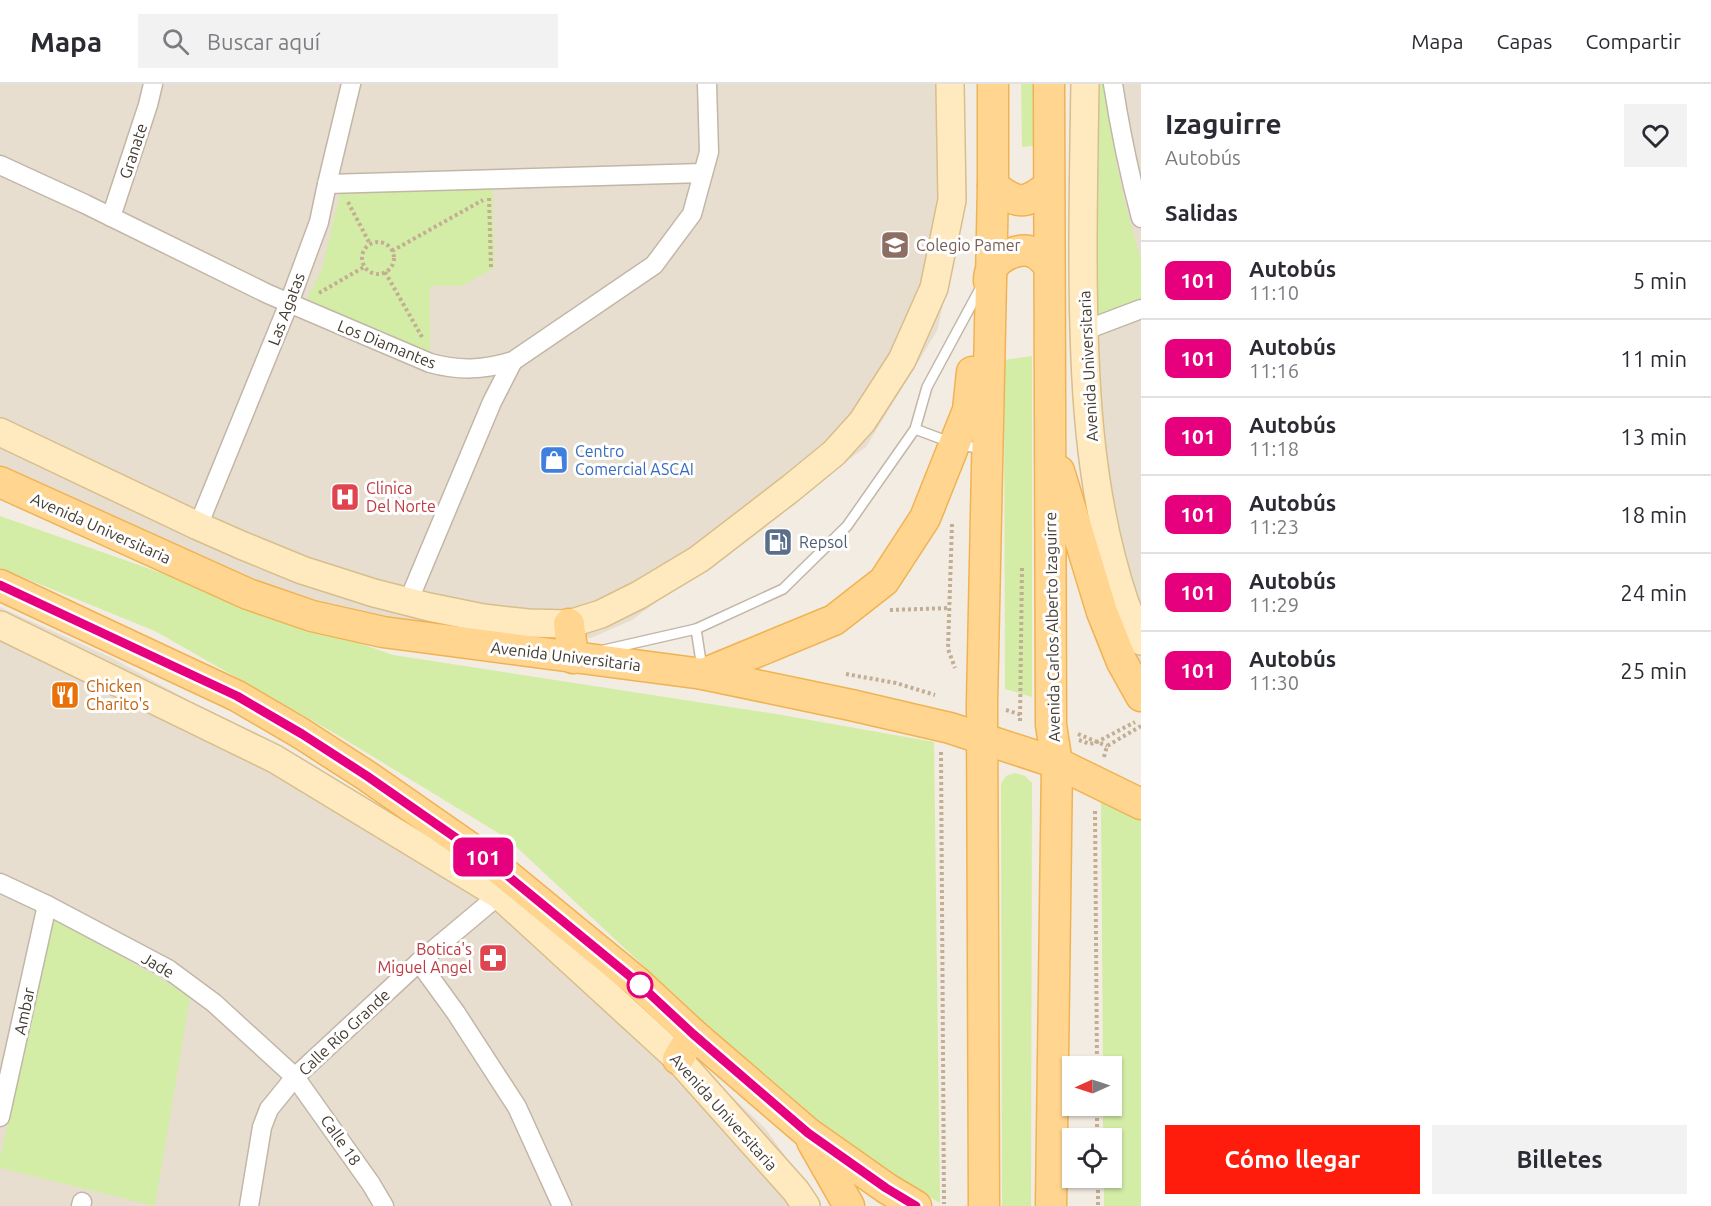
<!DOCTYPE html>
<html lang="es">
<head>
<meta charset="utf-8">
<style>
	body { margin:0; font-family:Ubuntu,sans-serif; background:#f2f2f3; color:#2b2b33; height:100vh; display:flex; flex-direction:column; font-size:22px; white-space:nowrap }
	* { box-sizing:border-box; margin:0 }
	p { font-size:20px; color:#7c7c81 }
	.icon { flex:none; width:33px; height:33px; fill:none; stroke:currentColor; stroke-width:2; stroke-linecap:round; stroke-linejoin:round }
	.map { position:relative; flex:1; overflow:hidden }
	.side { display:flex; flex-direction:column; background:#fff; width:570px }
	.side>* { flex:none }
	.badge { padding:0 12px; border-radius:9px; font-size:21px; line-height:39px }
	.needle { width:39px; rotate:267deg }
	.tools { position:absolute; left:1062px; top:972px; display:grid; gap:12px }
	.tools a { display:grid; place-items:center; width:60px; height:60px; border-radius:0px; background:#fff; box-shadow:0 2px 4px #0004; font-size:30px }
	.map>.badge { position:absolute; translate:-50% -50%; box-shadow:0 0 0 3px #fff }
	h2 { padding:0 24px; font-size:22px; line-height:54px }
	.round { display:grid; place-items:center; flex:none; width:63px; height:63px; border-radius:0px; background:#f2f2f3 }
	.headline { display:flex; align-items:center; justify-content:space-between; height:102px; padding:0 24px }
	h1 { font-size:28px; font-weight:700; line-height:45px }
	.action { display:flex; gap:12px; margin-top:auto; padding:12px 24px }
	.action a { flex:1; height:69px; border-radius:0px; background:#ff1c0d; color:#fff; font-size:24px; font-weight:700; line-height:69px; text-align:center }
	.action a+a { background:#f2f2f3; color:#2b2b33 }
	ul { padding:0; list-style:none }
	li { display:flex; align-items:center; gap:18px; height:78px; padding:0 24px; border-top:2px solid #e1e1e2 }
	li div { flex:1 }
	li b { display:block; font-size:22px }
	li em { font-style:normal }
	li .badge { min-width:66px; font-weight:700; text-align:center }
	header { display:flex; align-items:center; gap:36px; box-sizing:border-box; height:84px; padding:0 30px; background:#fff; border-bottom:2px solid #e1e1e2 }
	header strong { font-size:28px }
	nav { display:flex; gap:33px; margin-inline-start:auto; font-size:21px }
	.search { width:420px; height:54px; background:#f2f2f3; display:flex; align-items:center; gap:15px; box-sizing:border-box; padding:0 21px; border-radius:0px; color:#7c7c81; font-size:22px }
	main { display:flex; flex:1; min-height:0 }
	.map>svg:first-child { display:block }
	.residential { fill:#e8ded0 }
	.green { fill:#d3eca6 }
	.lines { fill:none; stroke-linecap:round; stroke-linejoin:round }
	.lane-casing { stroke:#c2b6a7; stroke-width:12 }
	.street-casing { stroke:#c2b6a7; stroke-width:21 }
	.secondary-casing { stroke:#d8be8c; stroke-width:30 }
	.primary-casing { stroke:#f0b354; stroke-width:33 }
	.path { stroke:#c3ae94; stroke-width:4; stroke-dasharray:3 3; stroke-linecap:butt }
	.lane { stroke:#fff; stroke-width:9 }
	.street { stroke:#fff; stroke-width:18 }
	.secondary { stroke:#ffeac0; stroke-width:27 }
	.primary { stroke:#ffd58f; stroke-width:30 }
	.line-casing { stroke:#fff; stroke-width:14 }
	.line { stroke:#e6007e; stroke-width:9 }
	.stop-dot { fill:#fff; stroke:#e6007e; stroke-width:3 }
	.labels { text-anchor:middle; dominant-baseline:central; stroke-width:6; stroke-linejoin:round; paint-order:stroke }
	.street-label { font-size:16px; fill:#453c32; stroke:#fff }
	.education-label { font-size:16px; fill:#785e54; stroke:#fff; text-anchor:start }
	.shop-label { font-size:16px; fill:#366cbe; stroke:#fff; text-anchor:start }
	.health-label { font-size:16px; fill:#be3a42; stroke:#fff; text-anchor:start }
	.service-label { font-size:16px; fill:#4e5e75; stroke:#fff; text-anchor:start }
	.food-label { font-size:16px; fill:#c56008; stroke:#fff; text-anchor:start }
</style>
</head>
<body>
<header>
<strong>Mapa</strong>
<div class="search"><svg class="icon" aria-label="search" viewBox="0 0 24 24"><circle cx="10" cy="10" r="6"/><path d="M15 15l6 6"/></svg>Buscar aquí</div>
<nav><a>Mapa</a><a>Capas</a><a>Compartir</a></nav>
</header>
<main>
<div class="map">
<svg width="1141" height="1122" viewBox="0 0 1141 1122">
	<rect width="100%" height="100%" fill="#f3ece2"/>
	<g class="residential">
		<polygon points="0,0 960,0 961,138 937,247 866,363 632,536 591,554 387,538 254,498 0,382"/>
		<polygon points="1077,0 1141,0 1141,583 1103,484 1078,366 1072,203"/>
		<polygon points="0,523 112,574 389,727 531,823 765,1044 821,1122 0,1122"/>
	</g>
	<g class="green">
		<polygon points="1021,0 1033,0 1033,62 1022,63"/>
		<polygon points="1093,0 1105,0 1117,82 1125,119 1141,176 1141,216 1092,235"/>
		<polygon points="493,104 494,184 462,202 430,202 430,271 307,215 322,185 341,105"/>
		<polygon points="1032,272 1032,613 1005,605 1004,276"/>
		<polygon points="0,432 393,571 776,630 934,658 940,1119 829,1052 712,946 508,755 336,650 155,547 0,484"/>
		<polygon points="1015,689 1025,692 1032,699 1031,1122 1002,1122 1001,700 1006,692"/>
		<polygon points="1101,712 1141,732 1141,1122 1104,1122 1104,1094 1112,1094 1112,1054 1103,1054 1103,1022 1112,1022 1112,982 1103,982"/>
		<polygon points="53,835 158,893 190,913 155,1122 0,1084 0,1074"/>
	</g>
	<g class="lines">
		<g class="lane-casing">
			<g id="lane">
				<polyline points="915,345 955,360 984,365"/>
				<polyline points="696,545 702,584"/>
				<polyline points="604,566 696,545 783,505 847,442 915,345 927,303 981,203"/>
			</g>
		</g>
		<g class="street-casing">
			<g id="street">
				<path d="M1113,0C1120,45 1129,89 1141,134"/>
				<path d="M0,81L85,120L268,210L430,279C459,287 484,286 513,277L654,181L692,130L709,68L707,0"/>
				<polyline points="327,100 703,89"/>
				<polyline points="111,133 148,21 153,0"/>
				<polyline points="1083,247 1141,225"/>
				<polyline points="198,442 289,219 319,138 327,100 351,0"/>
				<polyline points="408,518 492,318 513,277"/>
				<polyline points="0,799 47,821 168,885 214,919 295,993 371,1100 384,1122"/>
				<polyline points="419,878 456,929 517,1023 562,1122"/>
				<polyline points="0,1033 47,821"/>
				<polyline points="81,1122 82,1118"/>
				<polyline points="249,1122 262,1043 269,1025 295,993 419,878 499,811"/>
			</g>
		</g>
		<g class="secondary-casing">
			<g id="secondary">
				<path d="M1085,0C1084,56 1083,112 1083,168C1083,286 1087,407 1125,519C1130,532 1136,544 1141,557"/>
				<polyline points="0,348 198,442 241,461 302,486 374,509 429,523 483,534 528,539 569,540 601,530 639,511 699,475 790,405 834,369 862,338 902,276 934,204 952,116 950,0"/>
				<polyline points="0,541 275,675 499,811 678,975 796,1107 806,1122"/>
			</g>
		</g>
		<g class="primary-casing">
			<g id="primary">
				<polyline points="1049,0 1051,641 1057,679 1051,1122"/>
				<path d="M993,102C1019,121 1024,121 1049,102"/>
				<path d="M989,197C989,193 989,190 991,187C997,172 1020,162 1035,169C1041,172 1045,177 1049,182"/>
				<polyline points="1059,387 1102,528 1122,578 1141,612"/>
				<polyline points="0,398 248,510 312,532 383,548 703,590 851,621 950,644 1057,679 1141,720"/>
				<polyline points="0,501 237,612 302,650 367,692 492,779 637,898 693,950 808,1049 886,1104 916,1122"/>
				<polyline points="569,540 573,574"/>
				<polyline points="703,590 834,536 884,497 925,434 968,326 972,288"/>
				<polyline points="678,975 693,950"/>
				<polyline points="812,1057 849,1122"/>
				<polyline points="984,1122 982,619 993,102 993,0"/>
			</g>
		</g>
		<g class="path">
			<polyline points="489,114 491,183"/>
			<polyline points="348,118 370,160"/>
			<circle cx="378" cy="174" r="16"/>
			<polyline points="392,167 483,116"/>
			<polyline points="385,188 422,253"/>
			<polyline points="319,209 364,183"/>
			<polyline points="952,440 948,565 955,584"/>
			<polyline points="890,526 950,524"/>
			<polyline points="846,590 896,599 935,611"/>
			<polyline points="1006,626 1022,631"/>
			<polyline points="1020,637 1022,484"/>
			<polyline points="1078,650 1107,662"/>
			<polyline points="1079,656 1090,660 1097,658 1135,638"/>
			<polyline points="941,668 944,1120"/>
			<polyline points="1104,673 1107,662 1141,642"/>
			<polyline points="1095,727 1097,982"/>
			<polyline points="1097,1022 1097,1054"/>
			<polyline points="1098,1094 1098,1122"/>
		</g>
		<use href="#lane" class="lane"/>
		<use href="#street" class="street"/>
		<use href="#secondary" class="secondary"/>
		<use href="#primary" class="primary"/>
	</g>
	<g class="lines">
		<g class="line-casing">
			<polyline id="line" points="0,501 237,612 302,650 367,692 492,779 637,898 693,950 808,1049 886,1104 916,1122"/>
		</g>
		<use href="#line" class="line"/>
	</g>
	<defs>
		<g id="school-square" transform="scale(1.5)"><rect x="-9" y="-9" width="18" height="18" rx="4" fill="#8d6e63" stroke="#fff"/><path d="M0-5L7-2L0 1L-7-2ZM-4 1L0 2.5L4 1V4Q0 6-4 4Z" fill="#fff"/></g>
		<g id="shop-square" transform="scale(1.5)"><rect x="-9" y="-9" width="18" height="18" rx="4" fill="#3f7fe0" stroke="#fff"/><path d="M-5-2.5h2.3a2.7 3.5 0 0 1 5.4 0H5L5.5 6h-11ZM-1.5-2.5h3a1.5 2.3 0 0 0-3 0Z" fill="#fff"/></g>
		<g id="hospital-square" transform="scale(1.5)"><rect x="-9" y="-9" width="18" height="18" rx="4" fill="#e0444e" stroke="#fff"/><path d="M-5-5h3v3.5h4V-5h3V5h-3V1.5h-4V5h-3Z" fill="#fff"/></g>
		<g id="fuel-square" transform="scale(1.5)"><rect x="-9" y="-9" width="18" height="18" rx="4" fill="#5c6f8a" stroke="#fff"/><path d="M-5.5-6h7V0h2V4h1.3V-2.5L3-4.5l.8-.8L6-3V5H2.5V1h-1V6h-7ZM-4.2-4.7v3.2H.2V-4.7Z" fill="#fff"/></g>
		<g id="restaurant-square" transform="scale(1.5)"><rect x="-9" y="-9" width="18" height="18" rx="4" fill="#e8710a" stroke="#fff"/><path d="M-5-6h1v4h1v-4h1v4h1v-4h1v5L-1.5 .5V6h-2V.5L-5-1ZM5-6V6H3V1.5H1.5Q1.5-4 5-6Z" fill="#fff"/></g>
		<g id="pharmacy-square" transform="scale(1.5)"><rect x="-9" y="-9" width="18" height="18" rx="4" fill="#e0444e" stroke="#fff"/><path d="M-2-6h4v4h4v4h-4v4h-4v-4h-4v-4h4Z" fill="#fff"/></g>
	</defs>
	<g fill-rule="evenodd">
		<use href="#school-square" x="895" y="161"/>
		<use href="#shop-square" x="554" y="376"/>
		<use href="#hospital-square" x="345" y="413"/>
		<use href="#fuel-square" x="778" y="458"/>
		<use href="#restaurant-square" x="65" y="611"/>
		<use href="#pharmacy-square" x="493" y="874"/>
	</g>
	<circle class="stop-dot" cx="640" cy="901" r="12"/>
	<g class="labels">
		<g class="street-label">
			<text transform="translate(133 67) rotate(-72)">Granate</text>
			<text transform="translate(286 225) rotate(-69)">Las Agatas</text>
			<text transform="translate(387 260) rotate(22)">Los Diamantes</text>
			<text transform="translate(1088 282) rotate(-93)">Avenida Universitaria</text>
			<text transform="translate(101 444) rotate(24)">Avenida Universitaria</text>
			<text transform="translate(1052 543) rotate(-91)">Avenida Carlos Alberto Izaguirre</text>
			<text transform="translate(566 572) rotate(7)">Avenida Universitaria</text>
			<text transform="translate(158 881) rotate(30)">Jade</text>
			<text transform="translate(24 927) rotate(-78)">Ambar</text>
			<text transform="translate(344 948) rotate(-43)">Calle Río Grande</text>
			<text transform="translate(724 1028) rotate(48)">Avenida Universitaria</text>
			<text transform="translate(341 1056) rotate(55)">Calle 18</text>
		</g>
		<g class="education-label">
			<text x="916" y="161">Colegio Pamer</text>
		</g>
		<g class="shop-label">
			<text x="575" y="367">Centro<tspan x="575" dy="18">Comercial ASCAI</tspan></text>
		</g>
		<g class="health-label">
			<text x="366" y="404">Clinica<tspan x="366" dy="18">Del Norte</tspan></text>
			<text x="472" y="865" text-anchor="end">Botica's<tspan x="472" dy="18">Miguel Angel</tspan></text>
		</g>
		<g class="service-label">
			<text x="799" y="458">Repsol</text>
		</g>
		<g class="food-label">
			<text x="86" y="602">Chicken<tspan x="86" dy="18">Charito's</tspan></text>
		</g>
	</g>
</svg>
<div class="tools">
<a><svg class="needle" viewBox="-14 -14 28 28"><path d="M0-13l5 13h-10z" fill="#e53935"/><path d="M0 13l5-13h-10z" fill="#7c7c81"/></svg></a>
<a><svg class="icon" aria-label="locate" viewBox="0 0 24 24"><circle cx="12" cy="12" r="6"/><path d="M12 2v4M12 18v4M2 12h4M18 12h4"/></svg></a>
</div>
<b class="badge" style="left:483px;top:773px;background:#e6007e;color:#fff">101</b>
</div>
<section class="side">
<div class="headline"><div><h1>Izaguirre</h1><p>Autobús</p></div><a class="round"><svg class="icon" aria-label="heart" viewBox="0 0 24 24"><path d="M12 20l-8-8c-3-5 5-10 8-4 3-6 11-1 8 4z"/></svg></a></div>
<h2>Salidas</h2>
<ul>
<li><span class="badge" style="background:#e6007e;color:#fff">101</span><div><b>Autobús</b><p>11:10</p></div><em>5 min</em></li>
<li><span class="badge" style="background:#e6007e;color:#fff">101</span><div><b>Autobús</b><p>11:16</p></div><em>11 min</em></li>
<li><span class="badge" style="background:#e6007e;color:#fff">101</span><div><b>Autobús</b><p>11:18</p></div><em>13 min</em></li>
<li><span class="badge" style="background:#e6007e;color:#fff">101</span><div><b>Autobús</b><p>11:23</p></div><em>18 min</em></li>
<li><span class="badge" style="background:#e6007e;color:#fff">101</span><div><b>Autobús</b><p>11:29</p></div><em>24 min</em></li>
<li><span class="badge" style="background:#e6007e;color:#fff">101</span><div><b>Autobús</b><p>11:30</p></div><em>25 min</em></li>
</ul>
<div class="action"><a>Cómo llegar</a><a>Billetes</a></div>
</section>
</main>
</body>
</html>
